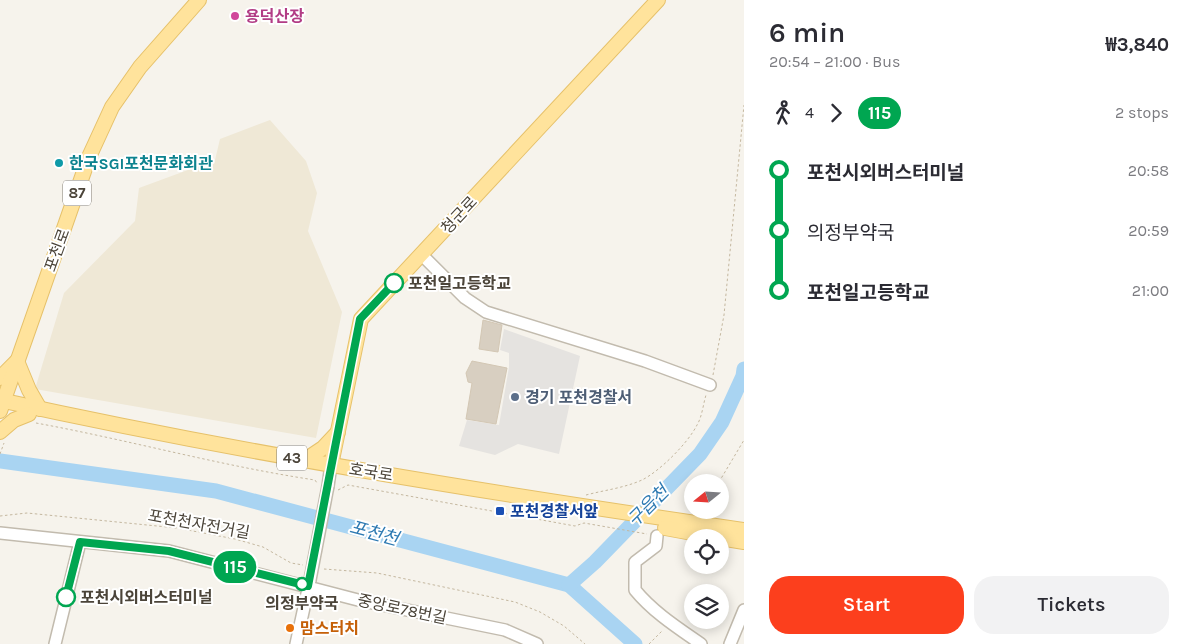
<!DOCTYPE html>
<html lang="en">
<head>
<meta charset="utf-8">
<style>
	body { margin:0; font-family:Karla,"Noto Sans KR",sans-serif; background:#f2f2f3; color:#2b2b33; height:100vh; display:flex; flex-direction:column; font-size:19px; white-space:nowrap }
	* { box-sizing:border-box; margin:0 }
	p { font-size:16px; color:#7c7c81 }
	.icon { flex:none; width:28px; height:28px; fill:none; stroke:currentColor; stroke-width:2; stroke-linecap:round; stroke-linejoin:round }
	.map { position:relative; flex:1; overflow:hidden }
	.drawer { display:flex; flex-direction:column; background:#fff; width:450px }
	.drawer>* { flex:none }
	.badge { padding:0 10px; border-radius:16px; font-size:18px; line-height:32px }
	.needle { width:32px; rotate:252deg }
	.fabs { position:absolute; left:684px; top:474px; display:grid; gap:10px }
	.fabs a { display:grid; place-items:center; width:45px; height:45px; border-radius:50%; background:#fff; box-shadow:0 2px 12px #0003; font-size:25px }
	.map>.badge { position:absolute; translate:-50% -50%; box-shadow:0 0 0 2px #fff }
	.legs { display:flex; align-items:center; gap:8px; height:55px; padding:0 25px; font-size:16px }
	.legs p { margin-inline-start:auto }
	.overview { display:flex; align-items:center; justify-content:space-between; height:85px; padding:0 25px }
	h1 { font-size:28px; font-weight:600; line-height:38px }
	.primary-button { display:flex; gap:10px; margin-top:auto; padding:10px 25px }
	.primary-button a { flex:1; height:58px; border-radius:20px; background:#fc3f1d; color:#fff; font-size:20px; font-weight:600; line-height:58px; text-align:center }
	.primary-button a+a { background:#f2f2f3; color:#2b2b33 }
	ul { padding:0 25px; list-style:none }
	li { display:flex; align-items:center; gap:18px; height:60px; font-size:19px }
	li i { display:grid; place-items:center; width:8px; height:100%; margin:0 6px; background:currentColor }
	li i::after { content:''; width:12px; height:12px; margin:-6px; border:4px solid; border-radius:50%; background:#fff }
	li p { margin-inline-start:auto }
	li:first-child i { background:linear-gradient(#0000 50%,currentColor 0) }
	li:last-child i { background:linear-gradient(currentColor 50%,#0000 0) }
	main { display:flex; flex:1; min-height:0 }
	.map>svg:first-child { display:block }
	.education { fill:#efe8d6 }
	.parking { fill:#e5e3e0 }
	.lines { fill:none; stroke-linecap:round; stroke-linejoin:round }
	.river { stroke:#a9d4f2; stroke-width:15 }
	.building { fill:#d8cfc1; stroke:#d3c7b4 }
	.minor-casing { stroke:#c2bbae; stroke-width:14 }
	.major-casing { stroke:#e6c16a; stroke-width:16 }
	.path { stroke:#c4b79f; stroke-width:1; stroke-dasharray:2.5 2.5; stroke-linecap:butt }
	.minor { stroke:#fff; stroke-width:11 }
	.major { stroke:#ffe39c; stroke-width:14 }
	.minor-bridge-casing { stroke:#c2bbae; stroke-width:14; stroke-linecap:butt }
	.minor-bridge { stroke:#fff; stroke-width:11 }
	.line-1-casing { stroke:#fff; stroke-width:11 }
	.line-1 { stroke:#00a651; stroke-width:8 }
	.hotel-dot { fill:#d1479c; stroke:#fff; stroke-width:2 }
	.culture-dot { fill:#0f9aa8; stroke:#fff; stroke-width:2 }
	.stop-1-dot { fill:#fff; stroke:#00a651; stroke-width:2.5 }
	.service-dot { fill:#5c6f8a; stroke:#fff; stroke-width:2 }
	.transit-dot { fill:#1a4fb4; stroke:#fff; stroke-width:2 }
	.food-dot { fill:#e8710a; stroke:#fff; stroke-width:2 }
	.labels { text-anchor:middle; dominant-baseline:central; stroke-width:4; stroke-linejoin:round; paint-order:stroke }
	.shield { fill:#fff; stroke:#817c74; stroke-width:1 }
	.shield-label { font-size:15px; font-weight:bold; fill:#4b4439 }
	.hotel-label { font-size:16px; font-weight:bold; fill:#b23c85; stroke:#fff; text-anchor:start }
	.culture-label { font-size:16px; font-weight:bold; fill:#0d838f; stroke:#fff; text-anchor:start }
	.street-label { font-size:16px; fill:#4b4439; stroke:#fff }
	.stop-label { font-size:16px; font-weight:bold; fill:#4b4439; stroke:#fff; text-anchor:start }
	.service-label { font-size:16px; font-weight:bold; fill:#4e5e75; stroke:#fff; text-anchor:start }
	.transit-label { font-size:16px; font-weight:bold; fill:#164399; stroke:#fff; text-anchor:start }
	.food-label { font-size:16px; font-weight:bold; fill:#c56008; stroke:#fff; text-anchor:start }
	.water-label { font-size:18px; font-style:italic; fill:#2e7ab2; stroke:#fff }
</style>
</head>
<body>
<main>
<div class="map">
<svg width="744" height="644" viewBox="0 0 744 644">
	<rect width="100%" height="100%" fill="#f6f3ec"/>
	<polygon class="education" points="270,120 306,161 317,193 308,231 342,312 316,438 35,389 64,293 135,221 139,188 215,160 220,139"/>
	<polygon class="parking" points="504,329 580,356 559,454 518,444 495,455 459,446 467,420 499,425 509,367 509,353 500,350"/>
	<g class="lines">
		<g class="river">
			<polyline points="0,461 216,491 569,585 635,644"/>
			<polyline points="569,585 595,562 700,454 722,422 743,376 744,369"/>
		</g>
	</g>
	<g class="building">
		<polygon points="483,320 502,325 498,352 479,349"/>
		<polygon points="472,361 507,368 496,424 466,419 472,383 468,382 466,373"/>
	</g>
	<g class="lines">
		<g class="minor-casing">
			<g id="minor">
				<polyline points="421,254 465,298 486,312 645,361 710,385"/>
				<polyline points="328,486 331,465"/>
				<polyline points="0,533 169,551 358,600 505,630 537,644"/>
				<path d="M657,536L656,546L635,562V590C653,612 678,628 701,644"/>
				<polyline points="55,644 80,542"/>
				<polyline points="296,644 310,580"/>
				<polyline points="730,644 744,610"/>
			</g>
		</g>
		<g class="major-casing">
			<g id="major">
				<polyline points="0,378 17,361 29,390 40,409"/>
				<path d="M0,400C246,454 495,494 744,530"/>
				<polyline points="0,411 89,157 112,107 140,67 199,0"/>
				<polyline points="0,432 14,420 29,414"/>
				<polyline points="305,460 323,448 338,432"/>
				<polyline points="331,465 361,319 658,0"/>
				<polyline points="665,528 719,538"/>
				<polyline points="720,538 744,542"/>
			</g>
		</g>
		<g class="path">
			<polyline points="713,375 724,315 744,105"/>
			<path d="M36,423C129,440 221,466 315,480L317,483"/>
			<polyline points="0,454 4,443"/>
			<polyline points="719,482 744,440"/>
			<polyline points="338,490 348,485 575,526 584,523 647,534"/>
			<path d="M586,495C605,490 624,488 642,480C660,471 688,443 697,425C702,417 703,405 706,395"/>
			<polyline points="0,516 27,513 177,528 235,539 263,547 291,563 303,565"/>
			<polyline points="324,569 377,573 515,602 540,612 564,626 585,644"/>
			<polyline points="649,644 663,630"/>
		</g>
		<use href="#minor" class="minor"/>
		<use href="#major" class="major"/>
		<g class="minor-bridge-casing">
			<polyline id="minor-bridge" points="310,580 328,486"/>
		</g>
		<use href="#minor-bridge" class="minor-bridge"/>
	</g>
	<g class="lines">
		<g class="line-1-casing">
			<polyline id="line-1" points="66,597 80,542 169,551 308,586 360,319 394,283"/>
		</g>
		<use href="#line-1" class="line-1"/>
	</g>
	<circle class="hotel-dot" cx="235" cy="16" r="5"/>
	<circle class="culture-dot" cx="59" cy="163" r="5"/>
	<g class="stop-1-dot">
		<circle cx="394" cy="283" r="9"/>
		<circle cx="302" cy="584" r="6"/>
		<circle cx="66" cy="597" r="9"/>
	</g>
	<circle class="service-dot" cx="515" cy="397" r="5"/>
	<rect class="transit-dot" x="495" y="506" width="10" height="10" rx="2.5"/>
	<circle class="food-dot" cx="290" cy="628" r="5"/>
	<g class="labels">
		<g class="shield">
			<rect x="63" y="180.5" width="28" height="25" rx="4"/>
			<rect x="277" y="445.5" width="30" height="25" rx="4"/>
		</g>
		<g class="shield-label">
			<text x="77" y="193">87</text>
			<text x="292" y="458">43</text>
		</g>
		<g class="hotel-label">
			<text x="245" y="16">용덕산장</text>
		</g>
		<g class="culture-label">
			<text x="69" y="163">한국SGI포천문화회관</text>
		</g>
		<g class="street-label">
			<text transform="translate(459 215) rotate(-47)">청군로</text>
			<text transform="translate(57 250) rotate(-70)">포천로</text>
			<text transform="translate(371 472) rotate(9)">호국로</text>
			<text transform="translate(199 524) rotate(10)">포천천자전거길</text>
			<text transform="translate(402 609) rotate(12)">중앙로78번길</text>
		</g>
		<g class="stop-label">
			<text x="408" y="283">포천일고등학교</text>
			<text x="80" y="597">포천시외버스터미널</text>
			<text x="302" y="603" text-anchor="middle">의정부약국</text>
		</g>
		<g class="service-label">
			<text x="525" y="397">경기 포천경찰서</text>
		</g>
		<g class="transit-label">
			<text x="510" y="511">포천경찰서앞</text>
		</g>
		<g class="food-label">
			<text x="300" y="628">맘스터치</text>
		</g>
		<g class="water-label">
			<text transform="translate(648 506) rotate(-45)">구읍천</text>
			<text transform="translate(374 533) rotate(15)">포천천</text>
		</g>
	</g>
</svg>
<div class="fabs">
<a><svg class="needle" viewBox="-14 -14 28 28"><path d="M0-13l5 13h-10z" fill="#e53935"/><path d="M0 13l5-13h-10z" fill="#7c7c81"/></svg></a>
<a><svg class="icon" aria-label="locate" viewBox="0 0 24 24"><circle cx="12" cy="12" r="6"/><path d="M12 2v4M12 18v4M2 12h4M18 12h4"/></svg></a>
<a><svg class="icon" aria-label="layers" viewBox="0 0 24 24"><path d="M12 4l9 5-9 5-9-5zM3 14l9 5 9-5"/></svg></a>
</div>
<b class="badge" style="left:235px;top:567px;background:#00a651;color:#fff">115</b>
</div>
<section class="drawer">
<div class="overview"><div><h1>6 min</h1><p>20:54 – 21:00 · Bus</p></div><b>₩3,840</b></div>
<div class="legs"><svg class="icon" aria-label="walk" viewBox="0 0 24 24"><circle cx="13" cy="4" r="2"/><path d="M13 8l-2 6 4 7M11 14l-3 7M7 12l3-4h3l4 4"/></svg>4<svg class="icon" aria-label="forward" viewBox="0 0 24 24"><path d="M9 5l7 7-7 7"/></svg><b class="badge" style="background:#00a651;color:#fff">115</b><p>2 stops</p></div>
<ul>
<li><i style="color:#00a651"></i><b>포천시외버스터미널</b><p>20:58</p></li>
<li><i style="color:#00a651"></i><span>의정부약국</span><p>20:59</p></li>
<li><i style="color:#00a651"></i><b>포천일고등학교</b><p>21:00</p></li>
</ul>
<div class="primary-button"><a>Start</a><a>Tickets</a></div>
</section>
</main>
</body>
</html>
